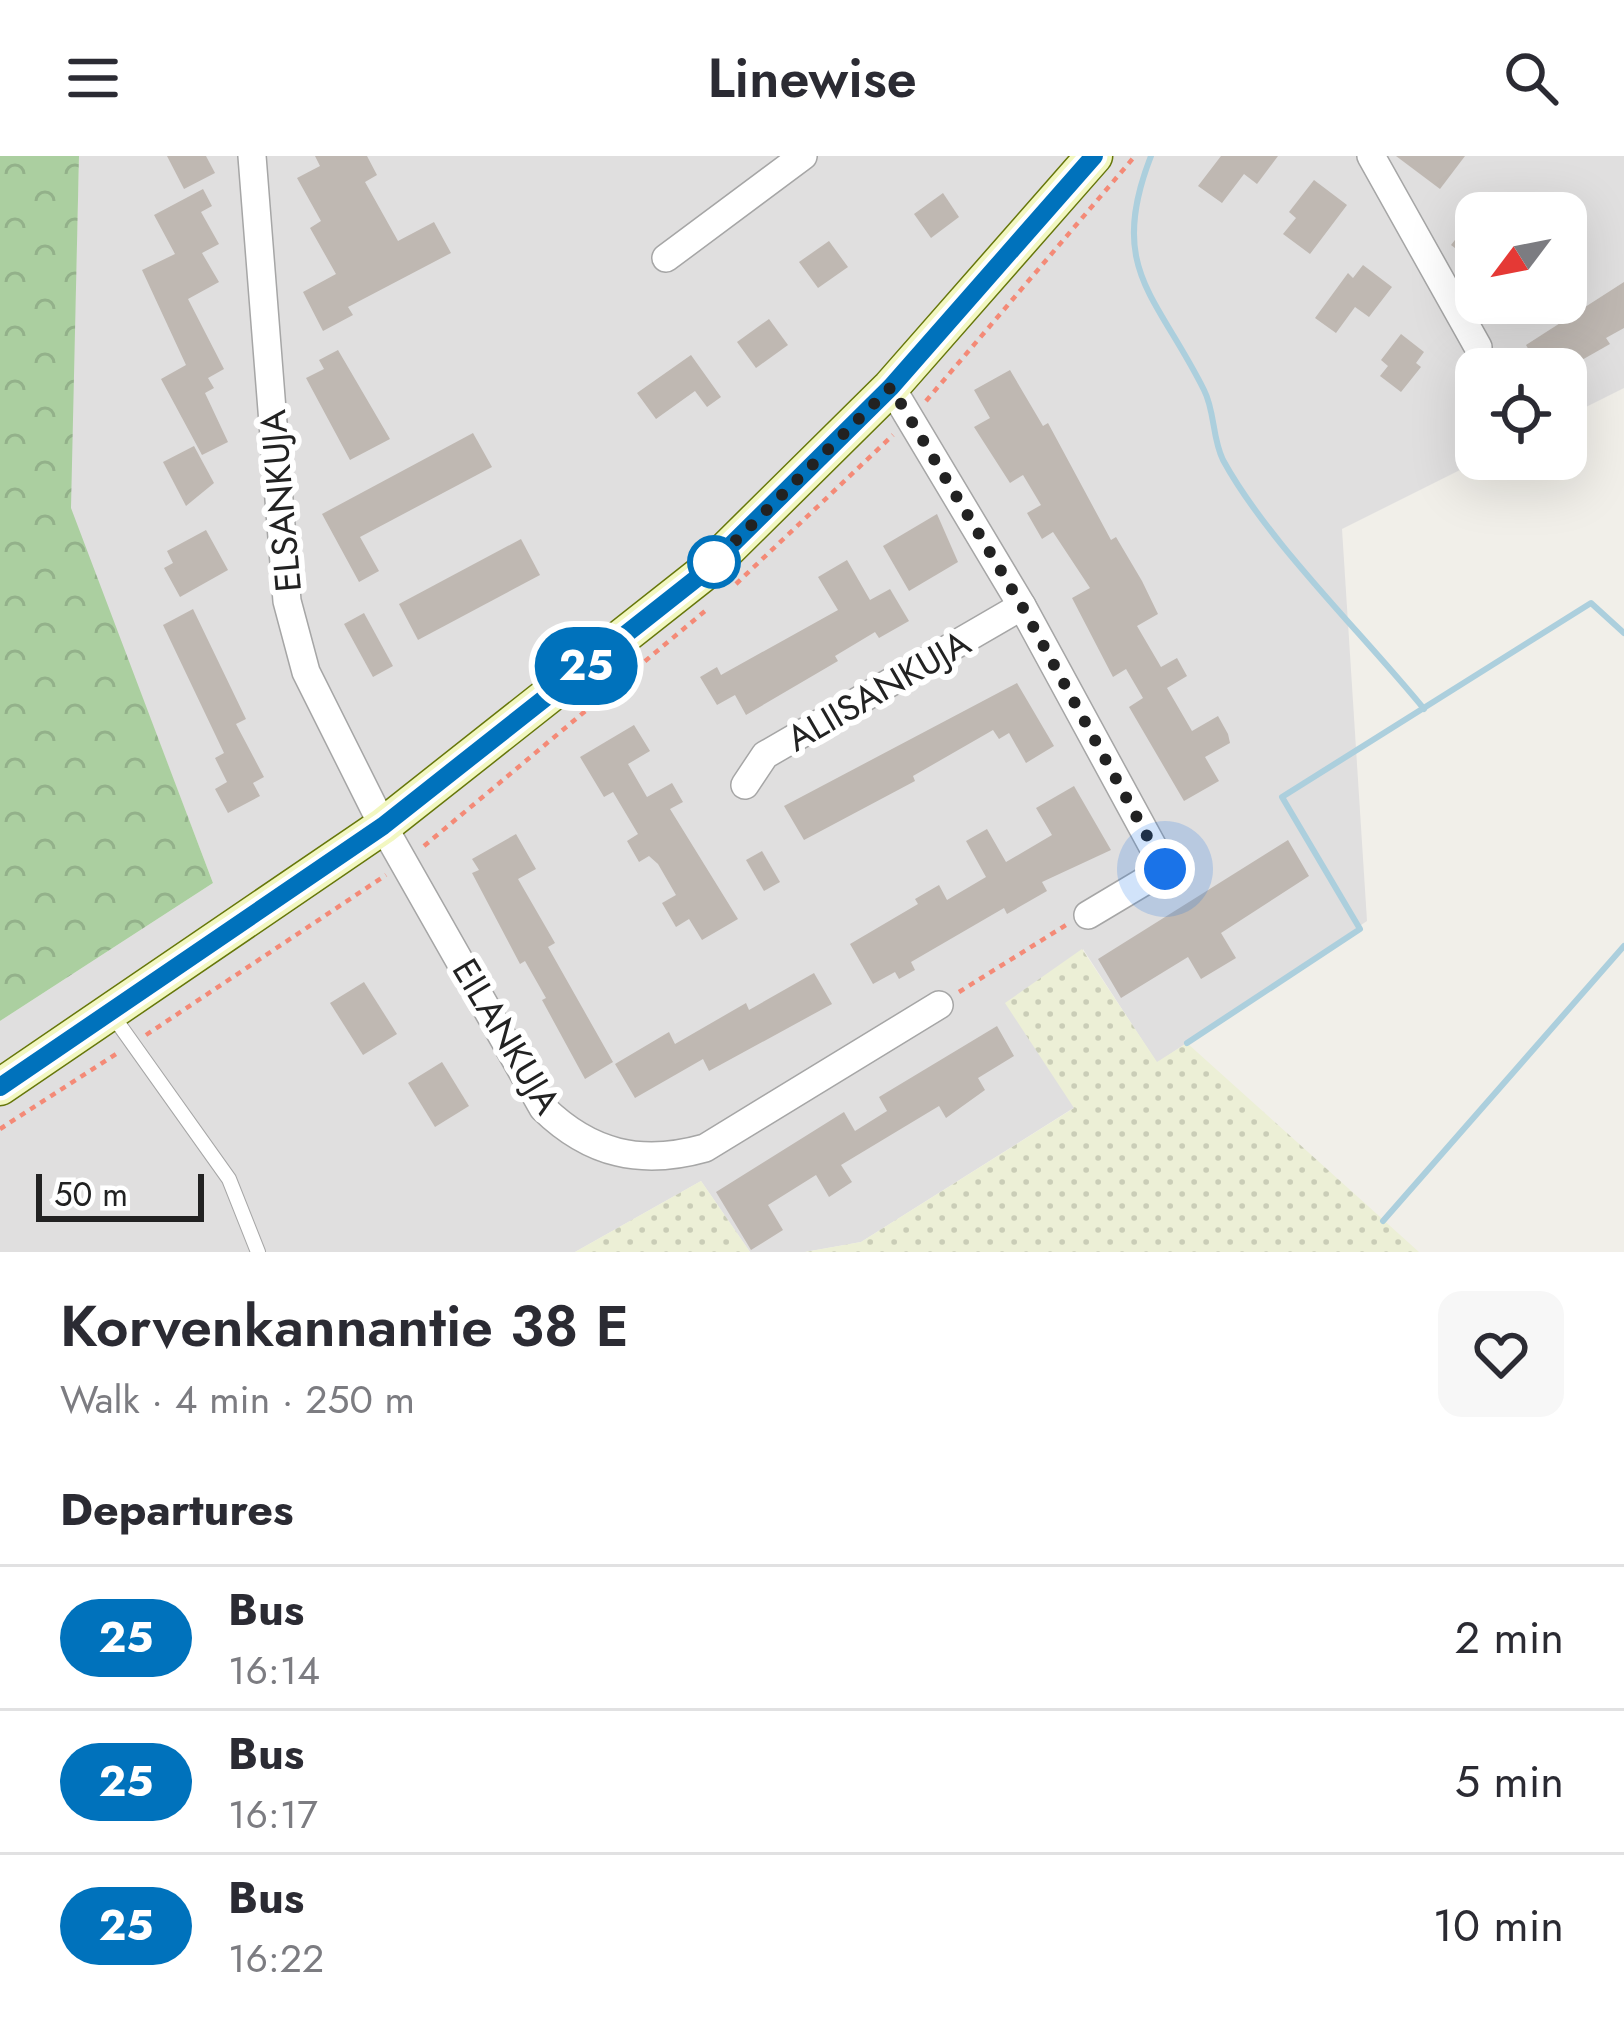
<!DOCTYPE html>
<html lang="en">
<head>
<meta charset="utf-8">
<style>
	body { margin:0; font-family:Jost,sans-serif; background:#f7f7f7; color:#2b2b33; height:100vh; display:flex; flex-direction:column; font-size:45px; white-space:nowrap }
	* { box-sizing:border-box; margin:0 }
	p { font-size:39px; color:#7c7c81 }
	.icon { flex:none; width:66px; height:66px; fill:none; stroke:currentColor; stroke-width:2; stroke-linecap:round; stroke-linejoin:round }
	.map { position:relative; height:1096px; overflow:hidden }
	.panel { display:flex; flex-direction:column; background:#fff; flex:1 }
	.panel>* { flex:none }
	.badge { padding:0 24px; border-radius:39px; font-size:42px; line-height:78px }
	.needle { width:78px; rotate:238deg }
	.buttons { position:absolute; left:1455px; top:36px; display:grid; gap:24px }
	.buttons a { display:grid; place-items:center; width:132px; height:132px; border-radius:24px; background:#fff; box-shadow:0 12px 48px #0002; font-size:60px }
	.scale { position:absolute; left:36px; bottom:30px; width:168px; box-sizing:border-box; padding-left:12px; border:6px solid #222; border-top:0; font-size:33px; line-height:42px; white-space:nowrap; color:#222; -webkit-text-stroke:9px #fff; paint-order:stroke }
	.you { position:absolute; width:60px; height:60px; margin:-30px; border:9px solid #fff; border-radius:50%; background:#1a73e8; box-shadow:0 0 0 18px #1a73e833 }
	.map>.badge { position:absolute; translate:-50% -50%; box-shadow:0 0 0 6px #fff }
	h2 { padding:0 60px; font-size:45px; line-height:108px }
	.round { display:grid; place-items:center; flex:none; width:126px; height:126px; border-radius:24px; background:#f7f7f7 }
	.overview { display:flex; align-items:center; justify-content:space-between; height:204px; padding:0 60px }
	h1 { font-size:57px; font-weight:600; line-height:90px }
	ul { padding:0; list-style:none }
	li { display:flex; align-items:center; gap:36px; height:144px; padding:0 60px; border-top:3px solid #e1e1e2 }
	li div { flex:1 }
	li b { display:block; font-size:45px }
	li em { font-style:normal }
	li .badge { min-width:132px; font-weight:700; text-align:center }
	header { display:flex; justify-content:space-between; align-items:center; height:156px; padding:0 60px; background:#fff; font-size:54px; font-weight:600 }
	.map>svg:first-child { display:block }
	.residential { fill:#e0dfdf; fill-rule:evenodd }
	.farmland { fill:url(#farmland-dots) }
	.forest { fill:url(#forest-crowns) }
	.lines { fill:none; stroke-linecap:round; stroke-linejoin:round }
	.stream { stroke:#accfdd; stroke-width:6 }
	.building { fill:#bfb8b2 }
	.lane-casing { stroke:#a6a6a6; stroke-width:16 }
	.street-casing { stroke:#a6a6a6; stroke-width:30 }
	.secondary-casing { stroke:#66770a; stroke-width:39 }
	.path { stroke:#f48a77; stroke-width:4.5; stroke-dasharray:6 6; stroke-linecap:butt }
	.lane { stroke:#fff; stroke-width:14 }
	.street { stroke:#fff; stroke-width:27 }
	.secondary { stroke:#f2f7c1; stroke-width:36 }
	.line-casing { stroke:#fff; stroke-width:27 }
	.line { stroke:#0072bc; stroke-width:18 }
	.walk { stroke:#222; stroke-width:12; stroke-dasharray:0 21.6 }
	.stop-dot { fill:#fff; stroke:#0072bc; stroke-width:6 }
	.labels { text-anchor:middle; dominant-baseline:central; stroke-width:12; stroke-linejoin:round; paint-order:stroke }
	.street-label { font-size:36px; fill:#222; stroke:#fff }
</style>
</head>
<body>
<header><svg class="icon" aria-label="menu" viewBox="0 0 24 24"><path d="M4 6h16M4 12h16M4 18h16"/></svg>Linewise<svg class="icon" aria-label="search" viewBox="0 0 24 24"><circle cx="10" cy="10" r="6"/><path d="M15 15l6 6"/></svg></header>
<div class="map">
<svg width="1624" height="1096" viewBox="0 0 1624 1096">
	<defs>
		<pattern id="farmland-dots" width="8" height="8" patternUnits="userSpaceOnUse" patternTransform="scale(3)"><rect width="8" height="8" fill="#ecefd6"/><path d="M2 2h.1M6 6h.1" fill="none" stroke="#cacdb7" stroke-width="1.8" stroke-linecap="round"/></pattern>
		<pattern id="forest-crowns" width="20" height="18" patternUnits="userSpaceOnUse" patternTransform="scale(3)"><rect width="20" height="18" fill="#abcfa0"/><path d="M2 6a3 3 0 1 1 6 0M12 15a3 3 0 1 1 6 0" fill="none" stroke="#93b18a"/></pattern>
	</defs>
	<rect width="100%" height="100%" fill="#f1efe9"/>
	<path class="residential" d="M79,0H1624V232L1566,261V213H1476V303H1482L1342,373L1367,765L1157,907L1083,793L1075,951L861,1086L805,1096H750L701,1025L575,1096H0V865L213,727L70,352ZM1476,57H1566V147H1476Z"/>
	<g class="farmland">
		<polygon points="1082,793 1157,906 1187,887 1419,1096 805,1096 861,1086 1074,952 1005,847"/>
		<polygon points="701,1025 750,1096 575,1096"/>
	</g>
	<polygon class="forest" points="0,0 79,0 71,352 213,727 0,865"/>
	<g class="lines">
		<g class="stream">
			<path d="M1151,0C1107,113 1156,138 1204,234C1215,255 1212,282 1223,304C1267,385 1364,479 1424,553"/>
			<polyline points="1187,887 1360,773 1282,641 1591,447 1624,477"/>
			<polyline points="1383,1065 1624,790"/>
		</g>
	</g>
	<g class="building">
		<polygon points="167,0 206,0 215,17 184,33"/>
		<polygon points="315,0 367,0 377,19 365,26 398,85 434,66 451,97 348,151 353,159 323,175 303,136 336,118 310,72 321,65 297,22 320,10"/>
		<polygon points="1221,0 1278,0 1257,28 1244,18 1222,47 1198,30"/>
		<polygon points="1396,0 1465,0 1440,33"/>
		<polygon points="1314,24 1347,49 1310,98 1283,78 1296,62 1289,56"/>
		<polygon points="203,33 212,50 201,56 219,88 202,97 219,126 188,143 224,213 208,222 214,232 205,237 228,286 202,299 161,223 186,209 142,114 175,98 154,59"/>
		<polygon points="943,37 959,61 931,82 914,58"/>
		<polygon points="1476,57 1476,108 1451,89"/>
		<polygon points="829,85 848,111 818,132 799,106"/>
		<polygon points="1363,109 1392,131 1369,161 1355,151 1336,177 1315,162 1348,117 1353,122"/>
		<polygon points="1624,126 1624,172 1606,182 1610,188 1566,213 1540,213 1526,189"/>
		<polygon points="769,163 788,189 756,212 737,186"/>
		<polygon points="1401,178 1424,196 1416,207 1421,211 1401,236 1380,220 1388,210 1381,204"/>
		<polygon points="338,194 390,283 350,304 306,222 324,213 319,204"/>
		<polygon points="691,199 721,241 707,251 695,235 656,263 637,237"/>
		<polygon points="1010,214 1043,270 1048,267 1111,384 1116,381 1142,425 1158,458 1137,470 1161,511 1177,502 1187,520 1167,532 1192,575 1218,560 1228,578 1230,587 1205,601 1219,625 1184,645 1129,551 1143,542 1126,513 1113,521 1072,442 1090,432 1053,376 1042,383 1027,357 1041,349 1023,319 1010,327 974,271 990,262 974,234"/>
		<polygon points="473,277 492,311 360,381 379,415 359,426 322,358"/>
		<polygon points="194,290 214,327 186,350 163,306"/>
		<polygon points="937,358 958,406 909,435 883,390"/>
		<polygon points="206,374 228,414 180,441 164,412 173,407 167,395"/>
		<polygon points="521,383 540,419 418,484 399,448"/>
		<polygon points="847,404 870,444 890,433 909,465 879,482 875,476 835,500 838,505 746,559 735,539 717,549 700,521 717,511 721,519 838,454 818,421"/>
		<polygon points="193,453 246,563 236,568 264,621 253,627 260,640 228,657 215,633 227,626 215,602 224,597 163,469"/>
		<polygon points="364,457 393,510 373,521 344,468"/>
		<polygon points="1017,527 1054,590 1026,607 1009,577 999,583 993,574 913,620 915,625 804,684 784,650"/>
		<polygon points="634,569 650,595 628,608 647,641 672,627 683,646 670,653 738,763 702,784 689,763 676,771 662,747 676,739 658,708 649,700 639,706 627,685 638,678 613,636 604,641 580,601"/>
		<polygon points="1074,630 1111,694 1042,726 1047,735 1007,758 1004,752 911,806 915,814 899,823 895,816 873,828 850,788 918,748 915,743 939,729 947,744 986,721 966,685 987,673 1006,706 1052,679 1036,652"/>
		<polygon points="516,678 536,713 518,723 555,787 548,791 613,906 585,923 542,844 546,842 525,805 520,808 472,717 479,714 472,703"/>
		<polygon points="1288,684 1309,720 1221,777 1236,802 1201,823 1188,801 1121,842 1098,803"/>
		<polygon points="762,695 780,726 764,735 746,704"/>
		<polygon points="814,817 832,848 709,915 703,903 635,942 615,908 669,876 675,888 746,847 749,854"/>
		<polygon points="364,826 397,878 363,899 330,847"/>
		<polygon points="997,870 1014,900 978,922 985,934 946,962 939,950 841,1009 852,1026 829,1041 816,1019 768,1049 783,1074 751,1094 716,1036 844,956 855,975 887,955 879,941"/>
		<polygon points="442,906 469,950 435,971 408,927"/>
	</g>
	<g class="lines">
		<g class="lane-casing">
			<polyline id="lane" points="113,860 229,1023 258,1096"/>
		</g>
		<g class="street-casing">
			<g id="street">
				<path d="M252,0L287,445L306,516L383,670L543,952C590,998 641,1010 705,992L939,849"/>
				<polyline points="1371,0 1478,191"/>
				<polyline points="666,102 803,0"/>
				<polyline points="891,231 1022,450 1165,713 1088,759"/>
				<polyline points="745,629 765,599 1022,450"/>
			</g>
		</g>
		<g class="secondary-casing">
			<polyline id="secondary" points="0,931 383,670 702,418 891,231 1094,0"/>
		</g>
		<g class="path">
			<polyline points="926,245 1135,0"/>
			<polyline points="736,428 893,279"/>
			<polyline points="424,690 705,455"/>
			<polyline points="959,836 1066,769"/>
			<polyline points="146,879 386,719"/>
			<polyline points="0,973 116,898"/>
		</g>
		<use href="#lane" class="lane"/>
		<use href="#street" class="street"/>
		<use href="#secondary" class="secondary"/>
	</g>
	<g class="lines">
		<g class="line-casing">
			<polyline id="line" points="0,931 383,670 702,418 891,231 1094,0"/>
		</g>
		<use href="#line" class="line"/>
		<polyline class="walk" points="714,406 702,418 891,231 1022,450 1165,713"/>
	</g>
	<circle class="stop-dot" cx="714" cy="406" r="24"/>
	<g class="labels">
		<g class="street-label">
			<text transform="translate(280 345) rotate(-95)">ELSANKUJA</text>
			<text transform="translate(878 534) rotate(-30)">ALIISANKUJA</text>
			<text transform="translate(507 880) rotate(59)">EILANKUJA</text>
		</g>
	</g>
</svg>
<div class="buttons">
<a><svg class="needle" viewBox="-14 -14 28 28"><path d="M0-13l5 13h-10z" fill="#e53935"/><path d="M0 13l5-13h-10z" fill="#7c7c81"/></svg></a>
<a><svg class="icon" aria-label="locate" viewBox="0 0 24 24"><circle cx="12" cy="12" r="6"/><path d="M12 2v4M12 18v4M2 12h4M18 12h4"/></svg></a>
</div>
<div class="scale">50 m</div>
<div class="you" style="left:1165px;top:713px"></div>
<b class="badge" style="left:586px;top:510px;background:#0072bc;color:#fff">25</b>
</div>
<section class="panel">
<div class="overview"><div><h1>Korvenkannantie 38 E</h1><p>Walk · 4 min · 250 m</p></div><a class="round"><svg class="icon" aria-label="heart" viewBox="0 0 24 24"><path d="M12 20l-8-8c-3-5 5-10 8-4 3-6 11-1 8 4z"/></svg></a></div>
<h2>Departures</h2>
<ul>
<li><span class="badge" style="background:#0072bc;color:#fff">25</span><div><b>Bus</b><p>16:14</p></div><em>2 min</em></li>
<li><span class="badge" style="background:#0072bc;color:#fff">25</span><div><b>Bus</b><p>16:17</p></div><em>5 min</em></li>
<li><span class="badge" style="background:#0072bc;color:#fff">25</span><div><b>Bus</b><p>16:22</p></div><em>10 min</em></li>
</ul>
</section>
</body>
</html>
